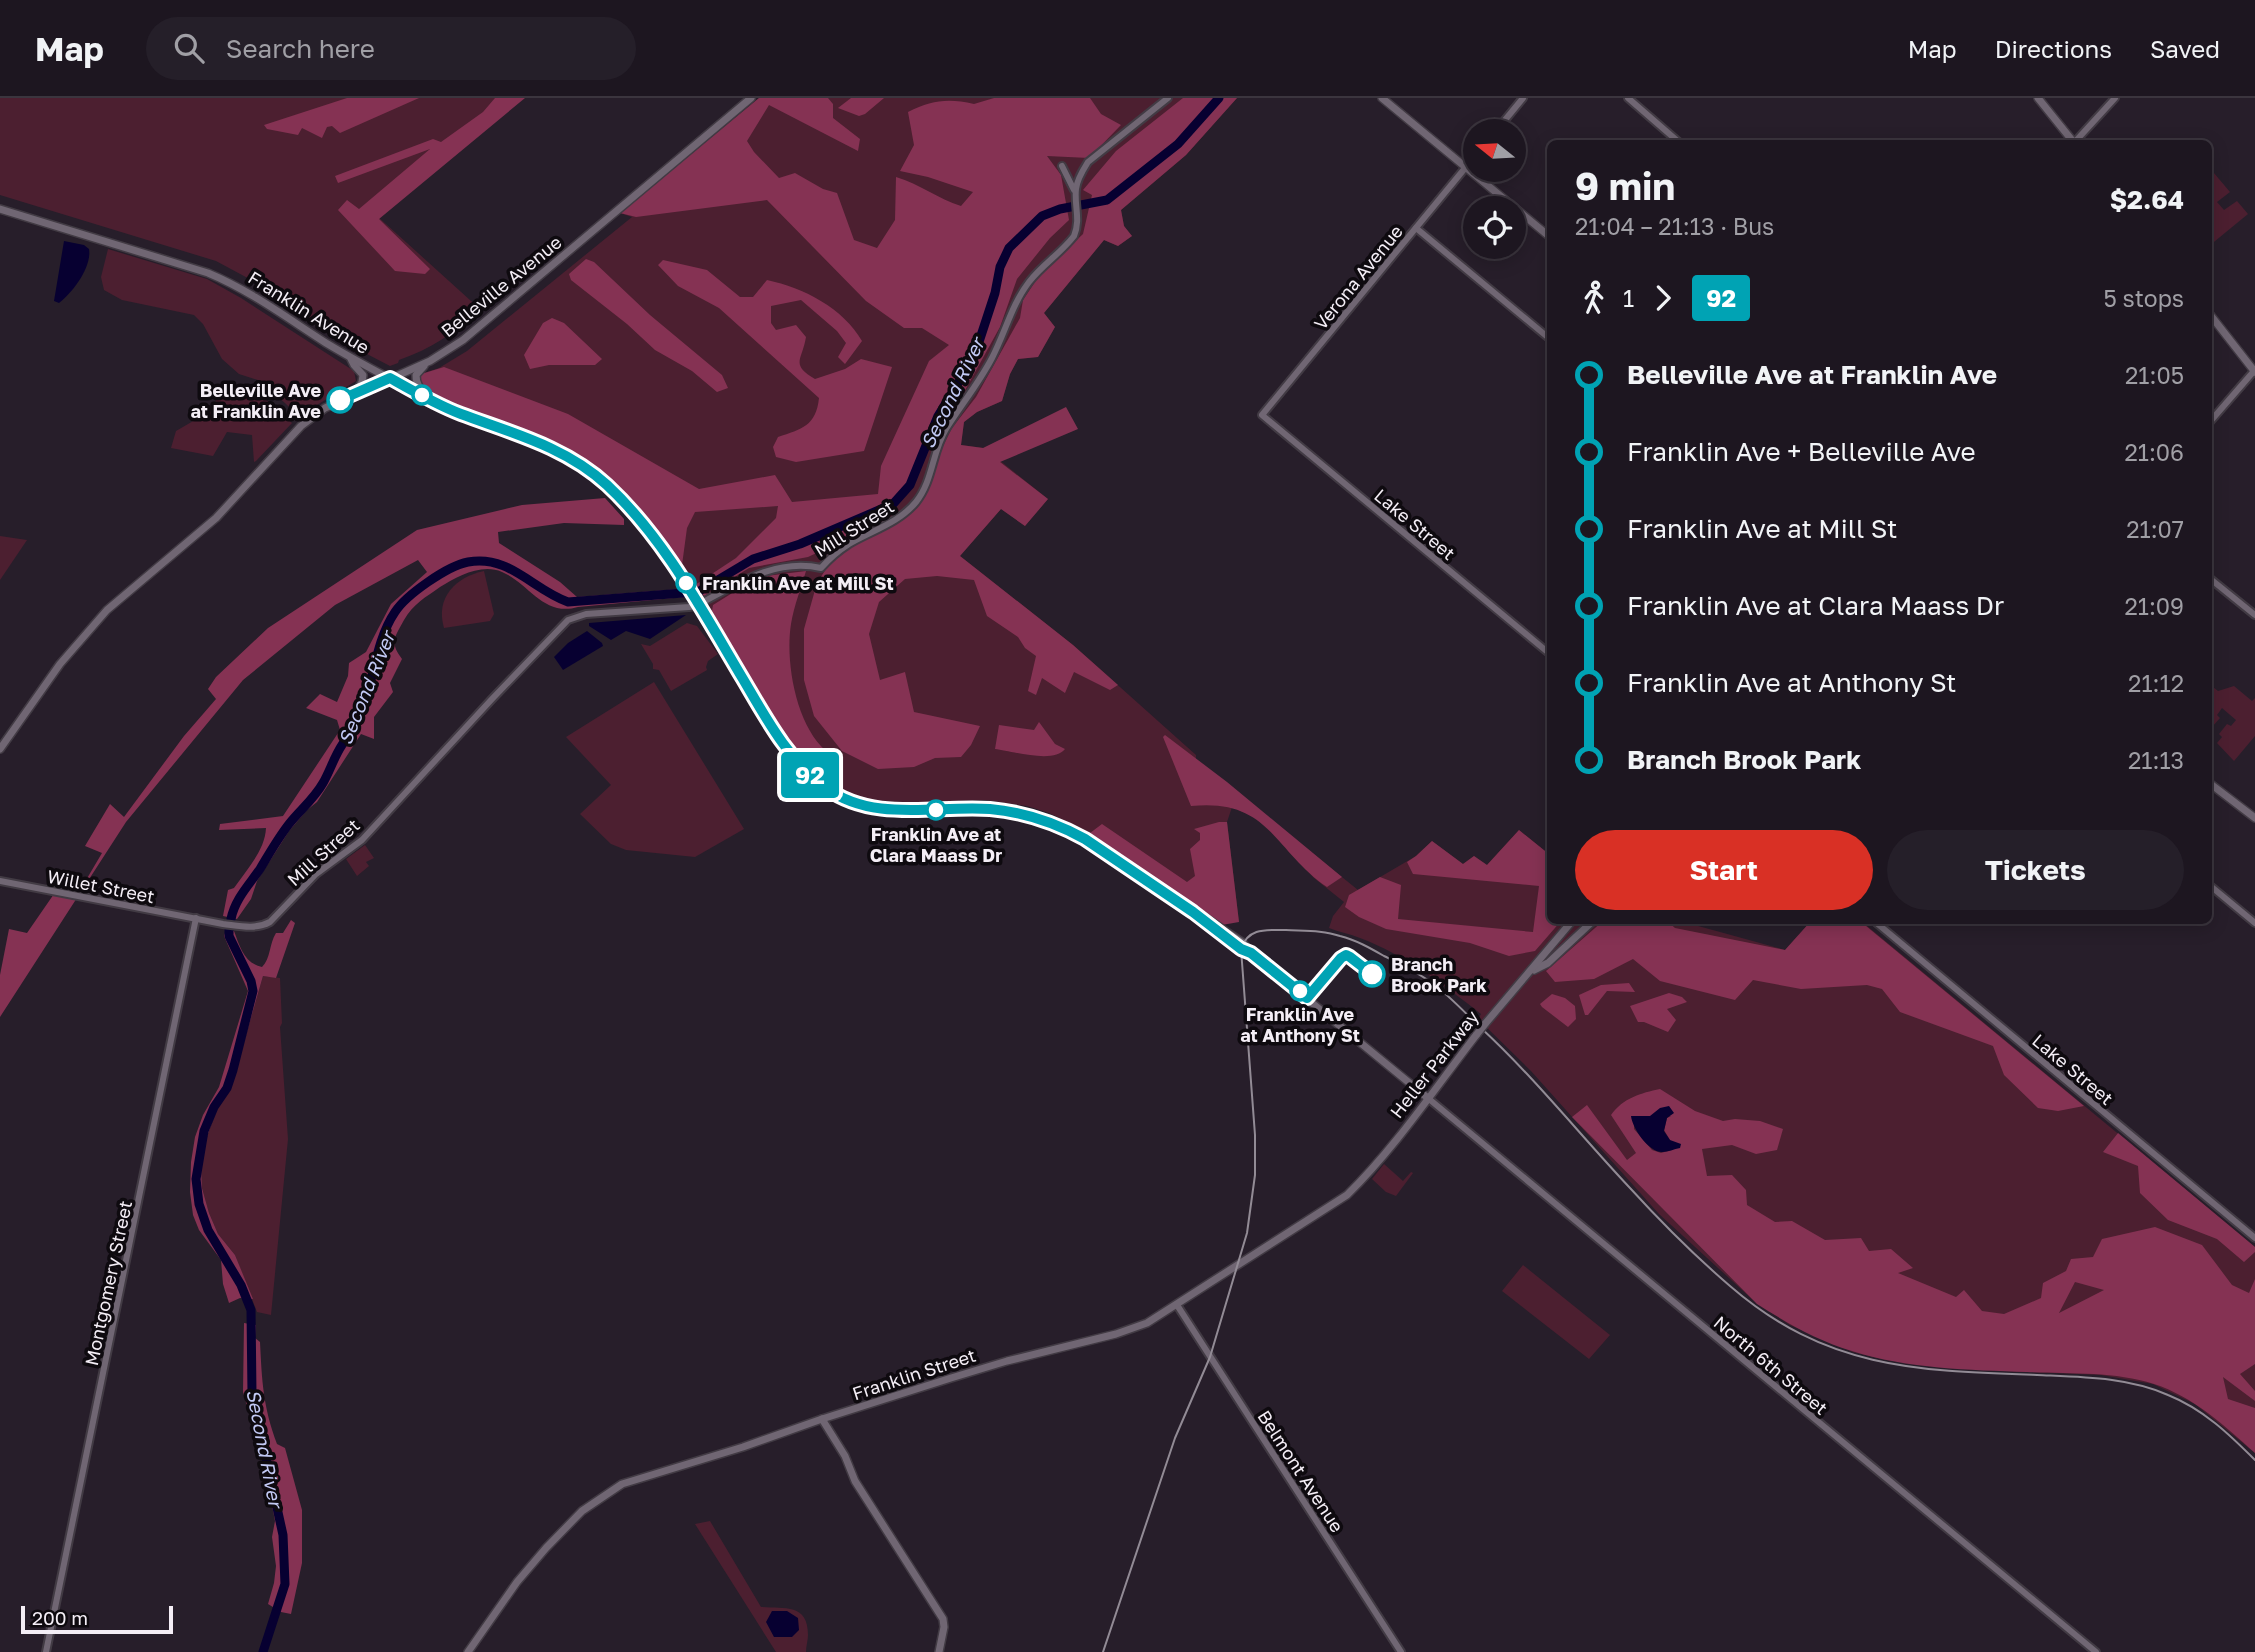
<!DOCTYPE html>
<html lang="en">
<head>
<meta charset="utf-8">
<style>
	body { margin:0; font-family:"Golos Text",sans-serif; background:#251f29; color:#f1f3f6; height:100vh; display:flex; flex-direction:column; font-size:26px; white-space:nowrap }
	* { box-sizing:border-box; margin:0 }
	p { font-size:23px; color:#a09fa5 }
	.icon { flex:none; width:38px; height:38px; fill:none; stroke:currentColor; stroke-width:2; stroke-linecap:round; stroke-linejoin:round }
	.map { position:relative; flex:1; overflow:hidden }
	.panel { position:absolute; left:1547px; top:42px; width:665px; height:784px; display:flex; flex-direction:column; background:#1d1620; border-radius:10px; box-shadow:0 4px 18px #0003,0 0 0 2px #3b353e }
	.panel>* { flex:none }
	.badge { padding:0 14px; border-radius:5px; font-size:24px; line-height:46px }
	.needle { width:46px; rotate:288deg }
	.controls { position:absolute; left:1463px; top:21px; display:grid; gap:14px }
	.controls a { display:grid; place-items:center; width:63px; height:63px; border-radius:50%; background:#1d1620; box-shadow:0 4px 18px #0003,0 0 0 2px #3b353e; font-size:35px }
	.scale { position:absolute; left:21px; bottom:18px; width:152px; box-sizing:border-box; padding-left:7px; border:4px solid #f4eef6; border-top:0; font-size:19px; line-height:24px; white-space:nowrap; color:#f4eef6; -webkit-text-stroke:5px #0e0a0f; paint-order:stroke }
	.map>.badge { position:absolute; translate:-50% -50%; box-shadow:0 0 0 4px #fff }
	.legs { display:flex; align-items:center; gap:10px; height:77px; padding:0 28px; font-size:23px }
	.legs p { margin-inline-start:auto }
	.headline { display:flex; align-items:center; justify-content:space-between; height:119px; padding:0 28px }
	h1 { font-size:38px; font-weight:700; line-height:52px }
	.action { display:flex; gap:14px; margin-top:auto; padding:14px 28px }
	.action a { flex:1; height:80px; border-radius:42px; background:#d93025; color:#fff; font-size:28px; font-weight:700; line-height:80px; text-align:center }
	.action a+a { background:#251f29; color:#f1f3f6 }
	ul { padding:0 28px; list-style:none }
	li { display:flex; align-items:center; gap:24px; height:77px; font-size:26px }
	li i { display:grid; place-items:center; width:10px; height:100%; margin:0 9px; background:currentColor }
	li i::after { content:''; width:18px; height:18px; margin:-9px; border:5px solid; border-radius:50%; background:#1d1620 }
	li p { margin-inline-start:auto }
	li:first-child i { background:linear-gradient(#0000 50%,currentColor 0) }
	li:last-child i { background:linear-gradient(currentColor 50%,#0000 0) }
	header { display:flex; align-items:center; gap:42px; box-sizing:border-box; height:98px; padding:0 35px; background:#1d1620; border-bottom:2px solid #3b353e }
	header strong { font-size:33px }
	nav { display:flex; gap:38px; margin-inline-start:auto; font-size:24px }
	.search { width:490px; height:63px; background:#251f29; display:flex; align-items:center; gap:18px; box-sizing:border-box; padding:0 24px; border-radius:38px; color:#a09fa5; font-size:26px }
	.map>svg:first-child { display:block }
	.green { fill:#4c1f30 }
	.forest { fill:#853253; fill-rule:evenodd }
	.water { fill:#070031 }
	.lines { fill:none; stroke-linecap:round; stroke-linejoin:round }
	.river { stroke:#070031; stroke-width:9 }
	.tertiary-casing { stroke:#423b44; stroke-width:10 }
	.secondary-casing { stroke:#423b44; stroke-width:10 }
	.tertiary { stroke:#706673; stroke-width:6 }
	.secondary { stroke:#706673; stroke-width:7 }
	.tram { stroke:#928b95; stroke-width:2 }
	.secondary-bridge-casing { stroke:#423b44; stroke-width:10; stroke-linecap:butt }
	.secondary-bridge { stroke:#706673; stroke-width:7 }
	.line-1-casing { stroke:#fff; stroke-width:16 }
	.line-1 { stroke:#00a3b4; stroke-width:10 }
	.stop-1-dot { fill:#fff; stroke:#00a3b4; stroke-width:3.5 }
	.labels { text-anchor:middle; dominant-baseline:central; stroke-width:7; stroke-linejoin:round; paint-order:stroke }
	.street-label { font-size:18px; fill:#f4eef6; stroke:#0e0a0f }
	.stop-label { font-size:18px; font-weight:bold; fill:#f4eef6; stroke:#0e0a0f; text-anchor:start }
	.water-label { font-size:19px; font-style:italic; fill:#c2c9f4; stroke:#0e0a0f }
</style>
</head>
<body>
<header>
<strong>Map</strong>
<div class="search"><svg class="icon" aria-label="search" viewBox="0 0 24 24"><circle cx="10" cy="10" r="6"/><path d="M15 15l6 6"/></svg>Search here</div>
<nav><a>Map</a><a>Directions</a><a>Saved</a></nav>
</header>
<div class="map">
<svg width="2255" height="1554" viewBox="0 0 2255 1554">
	<rect width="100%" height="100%" fill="#271e2a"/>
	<g class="green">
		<path d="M0,0H522L376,117L481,212C455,234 431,251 399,262L398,265L390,268L342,243L257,185L216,163L0,97Z"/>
		<path d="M759,0H1237L1186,57L1121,112L1124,128L1132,138L1118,148L1104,142L1044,215L1055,229L1038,259L1018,261L1010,276L1002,303L977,314L964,324L961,347L984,350L1048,401L1025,428L1001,411L960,458L1073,547L1196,657V661L1358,792L1416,758L1432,743L1463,766L1474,758L1487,767L1519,732L1550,757V822L1680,823L1785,852L1811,823H1861L2255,1149V1355L2195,1306L2153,1286L2101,1277L1966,1271L1886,1262L1853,1254L1790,1227L1753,1202L1659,1116L1531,973L1478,921L1481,916C1444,887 1405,857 1360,840C1350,836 1339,834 1329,830L1333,818L1344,804L1314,780L1270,732L1256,720L1232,709L1227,724L1239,824L1090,735L1049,715L1027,708L985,702L923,704L889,708L851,696L822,681L809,669L795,652L709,513L710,507L704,498L644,420L615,387L572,357L500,324L443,302L418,277L439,270L467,253L632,119L620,115Z"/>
		<polygon points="2208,68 2230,94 2217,104 2224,112 2237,103 2248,116 2209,148"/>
		<polygon points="108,151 207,181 241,200 354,273 356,283 299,318 261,283 239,276 222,261 203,226 194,217 122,202 104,192 101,179"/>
		<polygon points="245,288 266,302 292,325 256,363 254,364 252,337 227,334 213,358 171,350 176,333 214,311 218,292"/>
		<polygon points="0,438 27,442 0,482"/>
		<path d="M484,473L494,516L490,523L444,530C435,499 456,479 484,473Z"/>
		<polygon points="687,525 697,528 718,556 708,563 706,569 707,572 671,593 659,572 653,571 653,566 641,546 650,548"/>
		<polygon points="654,584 744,731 695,759 626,752 611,746 580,716 611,687 566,639"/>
		<polygon points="2209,586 2218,593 2234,588 2252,603 2255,600 2255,638 2234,663 2217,645 2222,639 2219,636 2227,626 2231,628 2236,622 2222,610 2217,617 2220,620 2211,630 2209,627"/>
		<polygon points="365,747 374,760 366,764 369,768 357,778 346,761"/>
		<polygon points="263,878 280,880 282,925 280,929 288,1041 271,1217 257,1214 235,1157 218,1136 209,1115 202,1090 201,1069 205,1045 218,1008 230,993"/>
		<polygon points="1384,1066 1403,1083 1411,1074 1413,1075 1396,1098 1386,1094 1372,1081"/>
		<polygon points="1523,1167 1610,1237 1589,1261 1502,1193"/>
		<path d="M710,1423L761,1509C784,1511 808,1505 808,1537C808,1542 806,1548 806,1554H776L695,1426Z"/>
	</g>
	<g class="forest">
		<polygon points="347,0 419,0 340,35 332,28 327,29 322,40 302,30 298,37 267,31 264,27"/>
		<polygon points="495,0 525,0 379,121 430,171 425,176 395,173 338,112 347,102 359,111 430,51 338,85 335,78 433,41 441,44 483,14"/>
		<path d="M759,0H828L833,6V20L860,41L858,53L769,7L747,43L754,54L779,80L795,75L823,91L837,95L854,142L877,150L895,122L896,79C920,86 938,101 961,108L973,94L928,79L900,73L914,47L908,14C932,2 948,0 974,6L994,0H1090L1101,16L1121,27L1089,60L1047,58L1061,77L1069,122L1050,140L1017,181L1000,229L963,296L938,319L910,387L901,398L893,406L875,415L844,442L808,459L749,470L704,498L695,487L736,460L776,420L778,408L695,414L687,430L682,467L615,387L572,357L500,324L443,302L418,288V277L444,269L568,316L699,391L775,377L792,404L878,396L881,368L929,263L949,247L922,230H904L866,203L767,102L636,119L620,115Z"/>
		<polygon points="851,0 884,0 865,16 859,18 838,10"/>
		<polygon points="1183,0 1237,0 1186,57 1121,112 1124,128 1132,138 1118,148 1104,142 1044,215 1055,229 1038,259 1018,261 1010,276 1002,303 977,314 964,324 961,347 983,350 1066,309 1078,331 1000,364 1048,401 1025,428 1001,411 960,458 1073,547 1118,587 1110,592 1074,574 1065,595 1042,580 1036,597 1028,593 1036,558 1025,550 1018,539 987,518 974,482 937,478 905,481 879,504 869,536 880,582 905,574 914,614 980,628 971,647 961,659 935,660 914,669 878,671 842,653 814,618 804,582 804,531 817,485 833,460 908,416 927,394 939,356 952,330 976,299 1020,220 1023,202 1039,178 1083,136 1092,97 1083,92 1116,53"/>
		<polygon points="586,161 594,164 650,217 722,277 728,290 717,294 692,273 655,252 627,226 571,182 569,176"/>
		<path d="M663,162L707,172L740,199H753L767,182C804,190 843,210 862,243L845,266L838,259L846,245L837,233L801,202L771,208V225L776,232L796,227L806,239C802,263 790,266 815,281L845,271L861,261L892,269L864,353L796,364L776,359L773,349L778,339C802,331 816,328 819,300L719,210L678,188L658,167Z"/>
		<polygon points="552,220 564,225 602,261 595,267 549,267 530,271 524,257 543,225"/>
		<path d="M605,400L624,421V427L564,425L498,434L499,445L560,484L577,499L680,491L684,499L578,509C543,519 529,485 502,474C481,465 457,479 440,489C426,499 413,506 404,522C395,539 389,544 402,561L390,585L393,594L374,619V641L361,636L317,704L307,712L289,733L257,783L251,801L237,821L223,818L228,792L234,790C246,772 265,753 266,730L219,732L220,726L283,718L340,632L337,622L306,610L320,596L337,604L348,578L349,565L366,554L391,506L427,474L418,462L335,507L243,582L126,724L0,919V877L9,831L27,835L56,793L79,794L102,755L85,748L110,706L124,719L184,638L216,601L208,591L216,579L268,530L417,432L522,407Z"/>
		<path d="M806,473C801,490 794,508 791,526C785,564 796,627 826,653L809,669C771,622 743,566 712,513L713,507L758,479Z"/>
		<path d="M1039,624L1055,646L1065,651C1054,666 1012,653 995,651L999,627L1034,632Z"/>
		<path d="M1165,637L1227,684L1342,779L1327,789C1273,752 1270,700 1191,708L1163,639Z"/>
		<polygon points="1219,724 1227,724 1239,824 1222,827 1090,735 1102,726 1187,784 1195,778 1190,751 1200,742 1200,735 1194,731"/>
		<polygon points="1519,732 1550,757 1550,822 1561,823 1535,853 1509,858 1470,845 1386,831 1359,819 1345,809 1349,797 1380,779 1401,787 1398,821 1533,834 1539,788 1413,776 1407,764 1416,758 1432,743 1463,766 1474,758 1487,767"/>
		<path d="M291,822L295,825L276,880L263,878L230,993L218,1008L205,1044L201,1069L202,1090L209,1115L218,1136L235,1157L253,1201L240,1200L229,1205L223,1186L221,1162L199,1132L193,1117L190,1094L191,1064L195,1039L203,1017L219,989L248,893L224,838L226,832L234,833C240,849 244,865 262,869C271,860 269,846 276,835H283Z"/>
		<polygon points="1603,823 1667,823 1675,830 1785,852 1811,823 1860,823 2084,1008 2058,1013 2038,1010 2004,977 1993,948 1900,914 1882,891 1867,887 1801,891 1753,882 1735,902 1660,883 1633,861 1594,881 1555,884 1546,873"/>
		<polygon points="1629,885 1635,894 1607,893 1588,917 1585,917 1579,897 1601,887"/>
		<polygon points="1669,895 1682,899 1687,904 1667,911 1676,922 1668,934 1644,924 1638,924 1630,908"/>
		<polygon points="1552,896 1565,900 1575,908 1576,921 1568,929 1542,909 1540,906"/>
		<path d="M1660,991L1695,1013L1723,1023L1735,1021L1760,1023L1783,1031L1777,1052L1756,1056L1732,1047L1702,1051L1707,1078L1732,1077L1746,1092L1747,1107L1775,1124L1792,1123L1825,1142L1861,1140L1869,1153L1891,1151L1913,1170L1898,1175L1956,1199L1964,1192L1982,1213L2004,1216L2041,1200L2043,1185L2066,1173L2071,1161L2093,1159L2102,1141L2155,1129L2202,1147L2232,1187L2249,1195L2255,1181V1266L2240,1276L2255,1293V1303L2223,1279L2228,1301L2255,1310V1355C2225,1328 2194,1299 2154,1286C2114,1273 2069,1276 2027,1274C1969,1272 1908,1271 1852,1253C1818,1243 1787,1225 1757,1206L1572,1019L1587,1007L1627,1062L1636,1055L1611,1017C1623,1000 1641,995 1660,991ZM1634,1018H1671L1667,1020L1664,1032L1670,1042L1671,1052L1661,1055L1652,1052L1634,1031ZM2075,1184L2104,1192L2059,1215Z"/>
		<polygon points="2118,1035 2255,1149 2255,1154 2244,1164 2217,1141 2168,1122 2140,1095 2138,1068 2103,1054"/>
		<path d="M244,1225L256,1227L255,1240L260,1244C262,1284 263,1308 277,1346L285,1350L302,1412V1465L291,1516L281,1514L268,1506L274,1485L276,1468L272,1439L275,1423L266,1376L243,1294Z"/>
	</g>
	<g class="water">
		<path d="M64,143L84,147L89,151C92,169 73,194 59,205L54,203Z"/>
		<polygon points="686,517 650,541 626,533 611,542 589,528 589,525"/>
		<polygon points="587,533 602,545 603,548 563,572 554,559 568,545"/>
		<path d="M1669,1008L1674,1015L1667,1020L1664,1033L1670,1042L1681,1046L1680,1050C1674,1051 1668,1054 1663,1054C1650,1056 1632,1030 1631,1018H1650L1660,1010Z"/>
		<polygon points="772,1513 787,1513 798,1520 799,1532 792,1539 774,1539 766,1524"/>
	</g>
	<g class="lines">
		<g class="river">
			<polyline points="701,492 753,461 800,446 893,406 910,387 938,318 974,259 995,195 1000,169 1009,150 1042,118 1060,111 1107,102 1178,46 1219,0"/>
			<path d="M231,821C235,801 249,787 260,771C269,756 278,740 289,726C300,712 314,701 323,685C330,673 334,659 342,647C350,635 358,624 363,610C374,580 376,542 395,514C406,497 447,468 468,464C509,456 533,492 568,504L683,495"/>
			<polyline points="229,832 229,838 251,883 253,893 233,972 227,990 214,1009 204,1033 196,1081 199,1106 208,1132 241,1187 251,1212 252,1296 283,1437 285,1486 263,1554"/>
		</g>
		<g class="tertiary-casing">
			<g id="tertiary">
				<polyline points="1628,0 1681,46"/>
				<polyline points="1496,33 1523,0"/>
				<polyline points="2073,46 2115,0"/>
				<polyline points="1475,58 1262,317 1550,556"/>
				<polyline points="1062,68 1074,92"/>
				<polyline points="1416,130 1550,241"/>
				<polyline points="2208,326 2254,273"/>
				<polyline points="2208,479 2255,517"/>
				<path d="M0,783L223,826C240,828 255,832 270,824L316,776L362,742L492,601L568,522L586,516L689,509L698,507C737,486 775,460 821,470C829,461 838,453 849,446C871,433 899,425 916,404C933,383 932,354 946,331C961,307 979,285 992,260C1005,235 1012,206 1029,184C1042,167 1061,155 1074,138C1081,121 1074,108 1076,91C1077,81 1083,72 1088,64L1168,0"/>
				<polyline points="2208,786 2255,825"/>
				<polyline points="1873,822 2255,1140"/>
				<polyline points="1429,1001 2096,1554"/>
				<polyline points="1177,1207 1401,1554"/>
				<polyline points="46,1554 196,820"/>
			</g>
		</g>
		<g class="secondary-casing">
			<g id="secondary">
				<polyline points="1382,0 1550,139"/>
				<polyline points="2038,0 2075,46"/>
				<path d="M0,111L208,175C251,193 287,220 326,245C359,265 394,283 429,301C488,331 554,341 605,385C679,450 728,562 782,644C814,688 851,712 907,713C952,713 997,705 1040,721C1073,732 1100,751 1129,770C1149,784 1170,797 1190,812C1209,827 1228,848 1251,855"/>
				<polyline points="2208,214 2255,274"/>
				<polyline points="351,261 354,267 363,277 362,284 356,295"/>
				<path d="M424,268L416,277C416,287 420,291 427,297"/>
				<polyline points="0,651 60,566 107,512 216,420 301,328 325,310 430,263 463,242 751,0"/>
				<polyline points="2208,684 2255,720"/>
				<polyline points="1201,817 1243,845 1251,855 1429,1001"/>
				<polyline points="1534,872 1548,865 1594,822"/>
				<polyline points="1485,926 1573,822"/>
				<polyline points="822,1321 845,1358 855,1383 943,1521 944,1529 939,1554"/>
				<path d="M468,1554L517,1484L546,1450L582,1413L622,1386L743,1349L822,1321L951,1280L1007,1263L1116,1236L1147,1225L1347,1097C1396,1049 1435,990 1477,936"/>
			</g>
		</g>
		<use href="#tertiary" class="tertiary"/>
		<use href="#secondary" class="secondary"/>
		<path class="tram" d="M1103,1554L1175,1340L1210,1259L1247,1135L1255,1077V1037L1241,851C1248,829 1267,832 1286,832C1304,833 1323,832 1340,838C1356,842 1370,850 1384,858C1400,866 1417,874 1432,885C1450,898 1465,915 1481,930C1535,980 1580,1037 1630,1090C1661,1124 1695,1158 1730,1188C1826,1271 1917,1273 2037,1277C2081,1279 2127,1279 2168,1297C2203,1311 2229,1336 2255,1362"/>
		<g class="secondary-bridge-casing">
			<polyline id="secondary-bridge" points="1477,936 1485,926"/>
		</g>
		<use href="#secondary-bridge" class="secondary-bridge"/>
	</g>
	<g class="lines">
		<g class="line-1-casing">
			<path id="line-1" d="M340,302L390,280C413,293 437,307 461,316C512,335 566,349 607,387C665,441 703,514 743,581C766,620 788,662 826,690C874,725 936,707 990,711C1024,714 1056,725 1085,741L1193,814L1241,851L1251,855L1307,900L1341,860L1346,857L1350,859L1372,876"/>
		</g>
		<use href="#line-1" class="line-1"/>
	</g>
	<g class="stop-1-dot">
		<circle cx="422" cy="297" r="9"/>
		<circle cx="340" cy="302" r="12"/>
		<circle cx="686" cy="485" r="9"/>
		<circle cx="936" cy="712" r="9"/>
		<circle cx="1372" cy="876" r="12"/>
		<circle cx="1300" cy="893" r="9"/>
	</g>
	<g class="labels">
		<g class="street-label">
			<text transform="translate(1358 179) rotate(-51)">Verona Avenue</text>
			<text transform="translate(501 188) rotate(-39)">Belleville Avenue</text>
			<text transform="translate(309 214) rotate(32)">Franklin Avenue</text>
			<text transform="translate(1415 426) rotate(40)">Lake Street</text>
			<text transform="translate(854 430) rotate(-32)">Mill Street</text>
			<text transform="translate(323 754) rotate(-42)">Mill Street</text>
			<text transform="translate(101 788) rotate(11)">Willet Street</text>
			<text transform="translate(1434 966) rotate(-52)">Heller Parkway</text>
			<text transform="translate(2073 971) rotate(40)">Lake Street</text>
			<text transform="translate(108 1185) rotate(-78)">Montgomery Street</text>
			<text transform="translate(1771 1267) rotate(40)">North 6th Street</text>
			<text transform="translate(914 1276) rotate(-18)">Franklin Street</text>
			<text transform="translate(1301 1373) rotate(57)">Belmont Avenue</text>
		</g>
		<g class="stop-label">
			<text x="321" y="292" text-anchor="end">Belleville Ave<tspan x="321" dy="21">at Franklin Ave</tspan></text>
			<text x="702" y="485">Franklin Ave at Mill St</text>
			<text x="936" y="736" text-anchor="middle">Franklin Ave at<tspan x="936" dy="21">Clara Maass Dr</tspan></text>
			<text x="1391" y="866">Branch<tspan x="1391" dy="21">Brook Park</tspan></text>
			<text x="1300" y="916" text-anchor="middle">Franklin Ave<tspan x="1300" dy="21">at Anthony St</tspan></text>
		</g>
		<g class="water-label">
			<text transform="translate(952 295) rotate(-64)">Second River</text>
			<text transform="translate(366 590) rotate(-68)">Second River</text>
			<text transform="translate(265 1350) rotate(79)">Second River</text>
		</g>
	</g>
</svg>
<div class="controls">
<a><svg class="needle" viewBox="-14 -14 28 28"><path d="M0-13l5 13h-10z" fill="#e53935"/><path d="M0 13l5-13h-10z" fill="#a09fa5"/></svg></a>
<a><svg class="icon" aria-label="locate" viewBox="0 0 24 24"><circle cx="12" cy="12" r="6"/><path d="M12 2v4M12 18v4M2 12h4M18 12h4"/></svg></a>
</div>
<div class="scale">200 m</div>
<b class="badge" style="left:810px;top:677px;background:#00a3b4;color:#fff">92</b>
<section class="panel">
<div class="headline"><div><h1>9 min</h1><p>21:04 – 21:13 · Bus</p></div><b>$2.64</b></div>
<div class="legs"><svg class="icon" aria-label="walk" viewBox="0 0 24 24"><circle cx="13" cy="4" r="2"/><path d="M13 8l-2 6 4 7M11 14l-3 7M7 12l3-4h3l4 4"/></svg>1<svg class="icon" aria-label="forward" viewBox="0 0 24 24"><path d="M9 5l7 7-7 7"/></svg><b class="badge" style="background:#00a3b4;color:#fff">92</b><p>5 stops</p></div>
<ul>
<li><i style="color:#00a3b4"></i><b>Belleville Ave at Franklin Ave</b><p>21:05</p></li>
<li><i style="color:#00a3b4"></i><span>Franklin Ave + Belleville Ave</span><p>21:06</p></li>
<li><i style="color:#00a3b4"></i><span>Franklin Ave at Mill St</span><p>21:07</p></li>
<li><i style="color:#00a3b4"></i><span>Franklin Ave at Clara Maass Dr</span><p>21:09</p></li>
<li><i style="color:#00a3b4"></i><span>Franklin Ave at Anthony St</span><p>21:12</p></li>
<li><i style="color:#00a3b4"></i><b>Branch Brook Park</b><p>21:13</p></li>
</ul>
<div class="action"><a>Start</a><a>Tickets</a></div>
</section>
</div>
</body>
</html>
